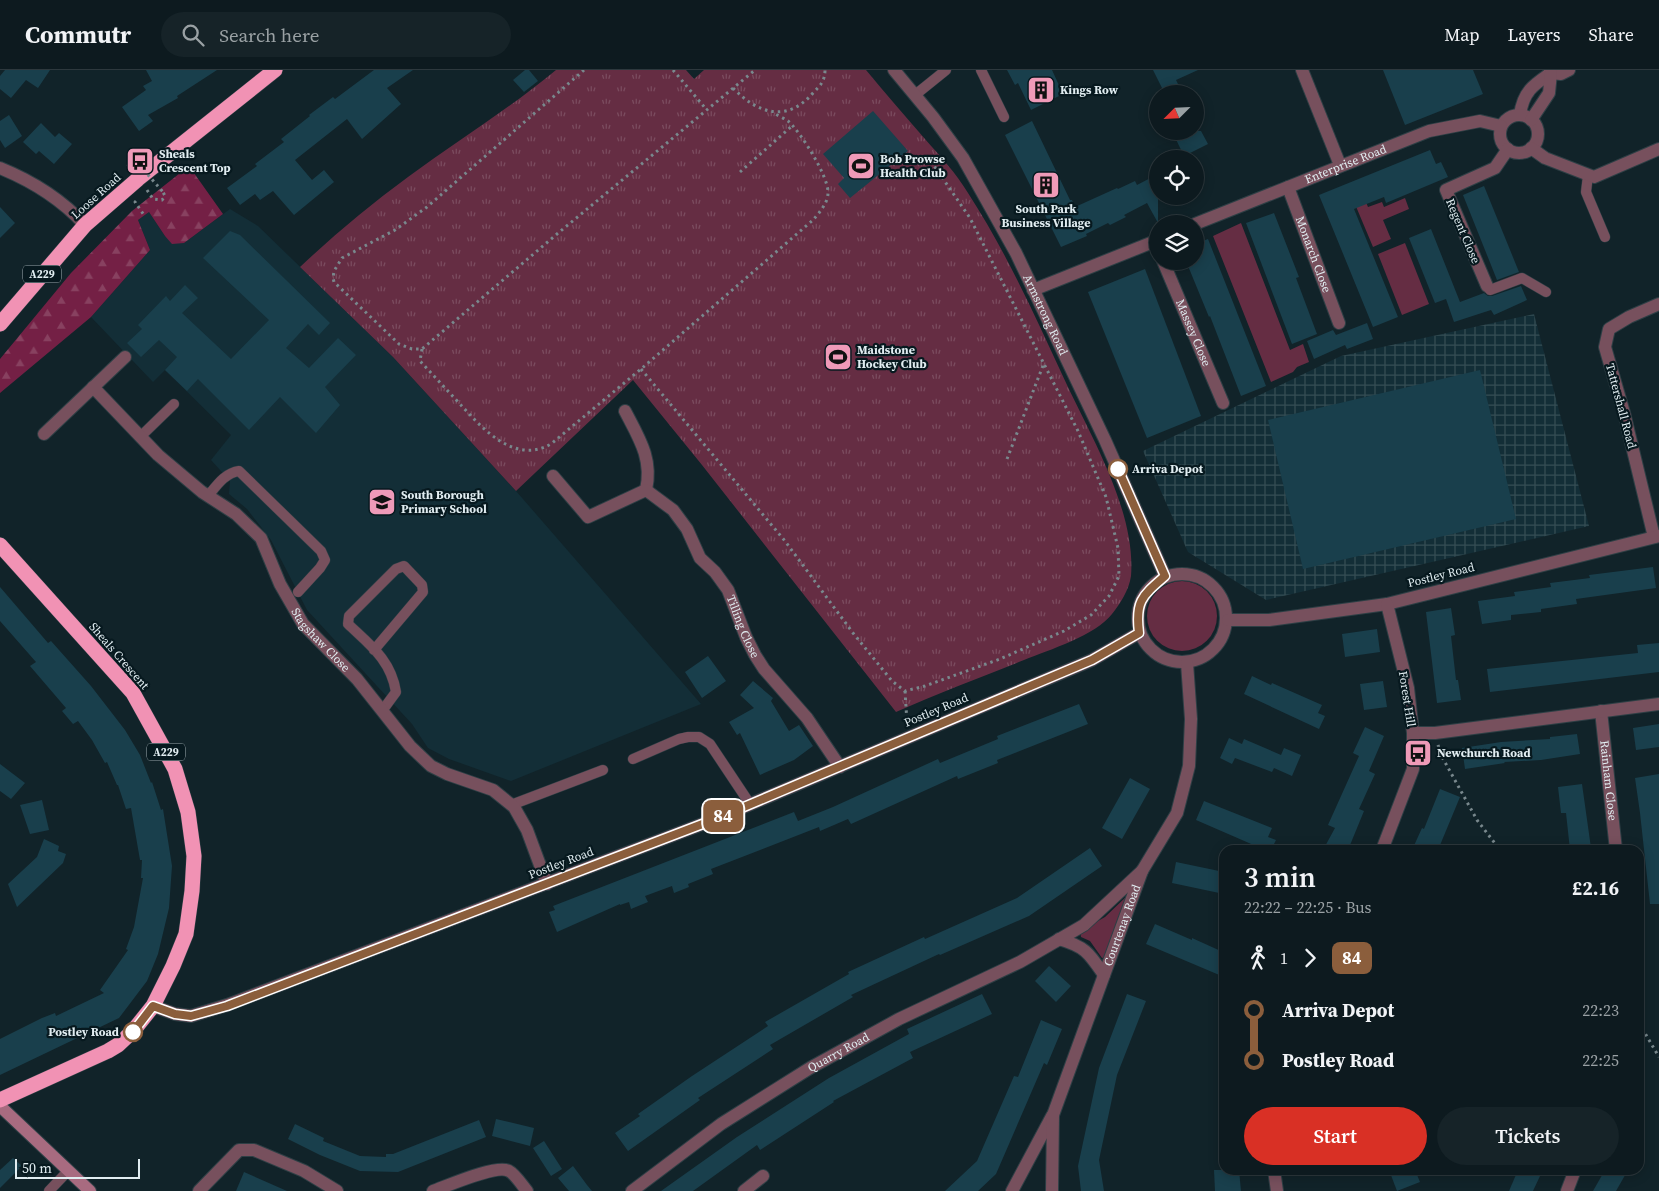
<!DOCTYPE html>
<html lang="en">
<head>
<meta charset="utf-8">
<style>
	body { margin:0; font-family:"Source Serif 4",serif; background:#162328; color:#f1f3f6; height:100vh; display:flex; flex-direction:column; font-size:19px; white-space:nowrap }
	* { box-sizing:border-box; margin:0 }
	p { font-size:16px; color:#9aa1a4 }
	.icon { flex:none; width:28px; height:28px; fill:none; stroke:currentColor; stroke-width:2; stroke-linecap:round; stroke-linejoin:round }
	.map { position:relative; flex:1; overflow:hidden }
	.details { position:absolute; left:1219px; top:775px; width:425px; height:330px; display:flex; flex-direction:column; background:#0d1a1f; border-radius:15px; box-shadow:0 2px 12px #0003,0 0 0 1px #2d383d }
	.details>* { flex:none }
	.badge { padding:0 10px; border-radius:8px; font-size:18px; line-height:32px }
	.needle { width:32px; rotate:246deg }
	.tools { position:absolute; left:1149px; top:15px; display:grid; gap:10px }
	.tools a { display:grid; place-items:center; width:55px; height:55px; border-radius:50%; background:#0d1a1f; box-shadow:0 2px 12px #0003,0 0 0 1px #2d383d; font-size:25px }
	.scale { position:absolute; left:15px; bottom:12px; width:125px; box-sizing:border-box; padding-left:5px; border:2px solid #e1edf1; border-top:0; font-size:14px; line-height:18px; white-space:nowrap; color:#e1edf1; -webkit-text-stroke:4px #07191f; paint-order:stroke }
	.map>.badge { position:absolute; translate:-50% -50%; box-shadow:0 0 0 2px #fff }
	.legs { display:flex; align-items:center; gap:8px; height:55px; padding:0 25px; font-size:16px }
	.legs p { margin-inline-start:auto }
	.summary { display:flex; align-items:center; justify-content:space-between; height:85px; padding:0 25px }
	h1 { font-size:28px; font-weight:600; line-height:38px }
	.primary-button { display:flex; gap:10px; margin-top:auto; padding:10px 25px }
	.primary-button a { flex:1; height:58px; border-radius:30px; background:#d93025; color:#fff; font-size:20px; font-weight:600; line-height:58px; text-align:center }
	.primary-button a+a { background:#162328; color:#f1f3f6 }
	ul { padding:0 25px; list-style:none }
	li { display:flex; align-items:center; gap:18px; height:50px; font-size:19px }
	li i { display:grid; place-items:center; width:8px; height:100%; margin:0 6px; background:currentColor }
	li i::after { content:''; width:12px; height:12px; margin:-6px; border:4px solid; border-radius:50%; background:#0d1a1f }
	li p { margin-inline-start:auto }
	li:first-child i { background:linear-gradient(#0000 50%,currentColor 0) }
	li:last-child i { background:linear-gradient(currentColor 50%,#0000 0) }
	header { display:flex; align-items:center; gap:30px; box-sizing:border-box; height:70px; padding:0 25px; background:#0d1a1f; border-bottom:1px solid #2d383d }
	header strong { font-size:24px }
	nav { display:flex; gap:28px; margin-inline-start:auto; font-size:18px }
	.search { width:350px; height:45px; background:#162328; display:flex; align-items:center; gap:12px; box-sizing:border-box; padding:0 18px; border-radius:28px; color:#9aa1a4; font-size:19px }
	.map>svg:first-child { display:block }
	.built { fill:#132e37 }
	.industrial { fill:url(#industrial-grid) }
	.green { fill:#652d43 }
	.forest { fill:url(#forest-firs) }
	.park { fill:url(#park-tufts) }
	.building { fill:#193f4c }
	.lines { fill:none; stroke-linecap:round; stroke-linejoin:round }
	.lane-casing { stroke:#2e3f45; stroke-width:11 }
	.street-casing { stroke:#2e3f45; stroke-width:14 }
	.secondary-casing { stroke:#2e3f45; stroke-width:14 }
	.highway-casing { stroke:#2e3f45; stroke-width:16 }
	.path { stroke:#79888d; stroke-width:3; stroke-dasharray:2.5 4; stroke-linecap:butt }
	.lane { stroke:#77505d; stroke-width:10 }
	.street { stroke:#77505d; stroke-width:12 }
	.secondary { stroke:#a86b80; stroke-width:12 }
	.highway { stroke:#f192b4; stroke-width:15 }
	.path-bridge { stroke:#79888d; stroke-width:3; stroke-dasharray:2.5 4; stroke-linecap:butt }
	.line-1-casing { stroke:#fff; stroke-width:11 }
	.line-1 { stroke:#8b5e3c; stroke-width:8 }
	.stop-1-dot { fill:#fff; stroke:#8b5e3c; stroke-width:2.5 }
	.labels { text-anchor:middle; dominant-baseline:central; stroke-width:4.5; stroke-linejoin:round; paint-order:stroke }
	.shield { fill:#07191f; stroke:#a0adb2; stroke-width:1 }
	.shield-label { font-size:11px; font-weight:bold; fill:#e1edf1 }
	.poi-label { font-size:12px; font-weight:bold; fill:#e1edf1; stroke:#07191f; text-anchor:start }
	.street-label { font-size:12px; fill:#e1edf1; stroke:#07191f }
	.stop-label { font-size:12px; font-weight:bold; fill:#e1edf1; stroke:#07191f; text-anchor:start }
</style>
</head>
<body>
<header>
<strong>Commutr</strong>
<div class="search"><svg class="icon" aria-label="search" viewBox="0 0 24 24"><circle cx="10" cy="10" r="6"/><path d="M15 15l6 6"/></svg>Search here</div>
<nav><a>Map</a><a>Layers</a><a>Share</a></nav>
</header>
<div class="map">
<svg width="1659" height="1121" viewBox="0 0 1659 1121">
	<defs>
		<pattern id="industrial-grid" width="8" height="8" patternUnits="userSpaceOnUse" patternTransform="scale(1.25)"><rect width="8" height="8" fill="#132e37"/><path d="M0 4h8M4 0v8" fill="none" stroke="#354d54"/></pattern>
		<pattern id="forest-firs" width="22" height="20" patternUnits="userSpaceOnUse" patternTransform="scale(1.25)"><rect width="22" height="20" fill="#742045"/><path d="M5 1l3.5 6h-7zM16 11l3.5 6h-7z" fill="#884160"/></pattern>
		<pattern id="park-tufts" width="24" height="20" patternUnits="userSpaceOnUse" patternTransform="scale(1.25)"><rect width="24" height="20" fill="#652d43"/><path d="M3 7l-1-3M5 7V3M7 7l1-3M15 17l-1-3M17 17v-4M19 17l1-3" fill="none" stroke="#7b4c5f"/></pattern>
	</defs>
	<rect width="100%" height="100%" fill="#112329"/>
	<polygon class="built" points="230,139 258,156 393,287 516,421 701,634 511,711 449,689 428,678 412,654 307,540 271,470 247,439 229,424 230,411 211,390 231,365 165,300 153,312 91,247 150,180 138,150 149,142 165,166 184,173"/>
	<polygon class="industrial" points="1534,244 1589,456 1266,530 1188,482 1143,381 1341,286"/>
	<g class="green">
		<polygon points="1357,111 1368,137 1382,132 1384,137 1405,128 1409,139 1383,150 1391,169 1373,177 1347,115"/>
		<polygon points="1241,153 1290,280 1303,274 1309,292 1297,297 1293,302 1271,312 1213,166"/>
		<polygon points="1405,173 1429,234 1402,245 1378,184"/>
		<circle cx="1182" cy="546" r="35"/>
		<polygon points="1127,826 1107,887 1102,888 1090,871 1081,867 1080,861 1105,847"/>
	</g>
	<polygon class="forest" points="189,96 223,144 184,173 172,174 165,166 149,142 138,150 150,180 91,247 0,323 0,289 71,203 132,141"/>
	<path class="park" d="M556,0H686L694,9L704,0H866C885,23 905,46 925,69C940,86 956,103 968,123C1007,183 1037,250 1067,315C1093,370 1136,443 1131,506C1129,520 1120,534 1112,544C1096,565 1049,580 1024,590C982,607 938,623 896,642L702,395L633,310L516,421L393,287L300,197C334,165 370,135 408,107C457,71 509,39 556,0Z"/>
	<g class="building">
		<polygon points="5,0 50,0 38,18 26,10 11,28 0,19 0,6"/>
		<polygon points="146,0 217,0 177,26 178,28 148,45 153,51 139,61 122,37 146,20 143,16 152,11"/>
		<polygon points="374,0 413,0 387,18 401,34 362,69 347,49 295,90 312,110 324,100 334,112 294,145 273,121 260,130 255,124 240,135 227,118 257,96 255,94 284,72 281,69 310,46 309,45 333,27 335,29"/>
		<polygon points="525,0 529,0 538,11 524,22 513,10"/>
		<polygon points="1007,0 1052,0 1063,24 1031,40 1018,13 1015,15"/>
		<polygon points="1153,0 1198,0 1176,10 1183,24 1165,24"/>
		<polygon points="1383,0 1473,0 1483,24 1405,55"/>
		<polygon points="873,41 908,81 850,128 838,114 844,108 823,84"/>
		<polygon points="9,45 22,66 5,78 0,70 0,51"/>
		<polygon points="1032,51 1070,130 1072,130 1075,137 1117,118 1118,119 1135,111 1137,115 1158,104 1158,153 1147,133 1124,145 1126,147 1110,155 1108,153 1086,164 1087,166 1061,177 1005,65"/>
		<polygon points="41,53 55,67 59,63 72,74 54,94 39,81 36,84 23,72"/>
		<polygon points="1172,61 1201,61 1208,74 1188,84 1183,84"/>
		<polygon points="1430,80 1436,94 1441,92 1448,107 1386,133 1384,127 1354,139 1398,247 1373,257 1319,125"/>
		<polygon points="1484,116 1519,202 1497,210 1463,125"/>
		<polygon points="0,137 15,153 0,168"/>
		<polygon points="1274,143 1299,207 1296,208 1317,264 1292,274 1246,153"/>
		<polygon points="1431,159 1460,232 1484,223 1488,226 1492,226 1521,216 1527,230 1494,245 1491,240 1454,252 1446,229 1435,233 1409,168"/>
		<polygon points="230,161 240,165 330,253 319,265 308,254 286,278 309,298 338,268 356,285 325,317 340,335 316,363 280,327 249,360 198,309 187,321 165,300 177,287 159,270 141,287 127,273 142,259 138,255 166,226 170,231 185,215 198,228 182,243 231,289 269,250 203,188"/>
		<polygon points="1208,169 1266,316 1241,326 1210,246 1209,247 1186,191 1195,191 1195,174"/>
		<polygon points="1145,199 1201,346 1147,368 1088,222"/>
		<polygon points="1367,253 1373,269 1347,279 1345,275 1314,289 1307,271 1333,260 1336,265"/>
		<polygon points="1480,300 1516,449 1303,499 1268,350"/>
		<polygon points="1653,497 1656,518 1576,529 1577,534 1541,539 1541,542 1511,545 1511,550 1482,554 1478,531 1515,526 1514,522 1551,517 1550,513 1590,508 1589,505"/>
		<polygon points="0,517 48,573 51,571 91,616 125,660 140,685 151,713 152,712 161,740 163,739 172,796 169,838 158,884 147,911 119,948 0,1005 0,969 42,948 55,943 56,946 104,923 100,920 128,880 126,879 134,857 143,808 141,808 142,790 140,790 131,738 126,739 118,715 117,715 107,692 105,693 92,670 78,651 73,654 62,641 66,638 30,596 36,592 0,551"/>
		<polygon points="1451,538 1455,565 1451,566 1456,610 1458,610 1461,630 1437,633 1426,542"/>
		<polygon points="1377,559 1380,582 1345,587 1342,564"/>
		<polygon points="1659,573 1659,602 1490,622 1487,599 1638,583 1637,575"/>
		<polygon points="708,586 726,611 702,628 685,602"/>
		<polygon points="1252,606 1271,615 1272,613 1322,635 1318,643 1325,646 1319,659 1244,624"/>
		<polygon points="753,611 773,628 771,631 789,661 799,655 813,676 794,690 760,705 740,663 737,665 729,652 754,638 740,625"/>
		<polygon points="1383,611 1387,637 1364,640 1360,614"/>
		<polygon points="1079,634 1088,654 997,690 998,693 958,709 957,706 851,754 848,749 820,761 819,757 711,799 713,804 688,814 689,817 674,823 672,816 645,826 648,832 631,839 629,832 620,835 620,834 557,862 549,842 555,840 553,836 794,742 798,751 833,737 938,689 940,693 998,669 997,666"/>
		<polygon points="1659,654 1659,677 1636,680 1633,658"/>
		<polygon points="1365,657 1384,666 1369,701 1375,704 1359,739 1364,741 1348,780 1323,780 1335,758 1328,755 1359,686 1353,683"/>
		<polygon points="1577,664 1580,684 1541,690 1504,692 1505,693 1465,699 1462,678 1501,672 1550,669 1550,667"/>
		<polygon points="1229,668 1242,674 1244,669 1281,685 1284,678 1301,685 1292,706 1274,698 1272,702 1235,688 1232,694 1220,688"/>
		<polygon points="0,694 25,713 11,729 0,721"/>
		<polygon points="1659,704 1659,834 1650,834 1640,743 1635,708"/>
		<polygon points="1130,708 1150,719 1122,769 1102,758"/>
		<polygon points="1582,714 1591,778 1570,780 1566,743 1561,743 1558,717"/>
		<polygon points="1440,719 1460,727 1438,780 1412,780 1422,758 1424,759"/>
		<polygon points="42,730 49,760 30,764 20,735"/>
		<polygon points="1204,731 1272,758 1268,767 1276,770 1271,780 1265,780 1196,750"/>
		<polygon points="44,769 59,776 58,781 66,784 63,793 17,837 8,814 37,787"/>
		<polygon points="1090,778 1102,796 1029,846 940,885 939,884 851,925 853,927 770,975 773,979 698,1028 700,1030 628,1081 615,1063 640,1046 638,1044 692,1006 768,956 765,952 849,904 848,902 924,867 925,869 1017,828"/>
		<polygon points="1176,792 1224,802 1224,824 1172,813"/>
		<polygon points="1155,854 1192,870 1192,868 1223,882 1219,891 1224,893 1224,907 1146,874"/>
		<polygon points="1049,896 1071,916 1056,932 1035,911"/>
		<polygon points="982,924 992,944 910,982 913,988 833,1031 834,1032 760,1080 757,1075 693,1121 661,1121 737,1067 829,1008 909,964 907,959"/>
		<polygon points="1127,924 1146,931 1117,1005 1099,1090 1104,1121 1081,1121 1078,1096 1099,998"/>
		<polygon points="1041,950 1062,959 1047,995 1044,993 996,1104 978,1121 945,1121 977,1091 1014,1006 1018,1007"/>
		<polygon points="496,1049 534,1058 530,1076 492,1066"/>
		<polygon points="479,1050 486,1067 398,1102 360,1101 320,1085 288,1069 295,1054 324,1068 323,1071 360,1086 386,1087 386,1084 393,1084"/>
		<polygon points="544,1071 562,1099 551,1106 533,1078"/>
		<polygon points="13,1088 22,1096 0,1118 0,1100"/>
		<polygon points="573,1096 587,1115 592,1121 569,1121 558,1108"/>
		<polygon points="1214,1100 1239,1100 1241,1121 1215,1121"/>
		<polygon points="1389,1100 1415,1100 1420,1112 1397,1121"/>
		<polygon points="1518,1100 1527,1100 1540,1106 1533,1121 1509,1121"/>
		<polygon points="1605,1100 1628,1100 1616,1121 1593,1121"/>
		<polygon points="244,1102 287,1121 236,1121"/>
	</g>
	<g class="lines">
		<g class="lane-casing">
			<g id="lane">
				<polyline points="981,0 1004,47"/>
				<polyline points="915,25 946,0"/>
				<polyline points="1588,105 1586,122 1605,167"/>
				<polyline points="1487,216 1490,220 1522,208 1546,222"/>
				<polyline points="140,367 174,334"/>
				<path d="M208,426C217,415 225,403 239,401L321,481L325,490L320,498L298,522"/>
				<path d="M374,580L423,522L422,515L404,496L396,499L349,546L348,554C370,575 391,590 396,622L382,641"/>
				<polyline points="633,689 679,669 688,667 699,667 710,674 750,734"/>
				<polyline points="511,735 603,700"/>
				<polyline points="49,1121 68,1101"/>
			</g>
		</g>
		<g class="street-casing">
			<g id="street">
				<path id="s1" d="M894,0L933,47L963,88L1016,183L1105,370L1165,506"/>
				<polyline points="1302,0 1340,95"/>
				<polyline points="1550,0 1551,3 1561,4 1569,0"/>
				<path d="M1520,45C1523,22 1533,15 1551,3"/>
				<circle cx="1519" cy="64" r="19"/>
				<polyline points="1531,50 1549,23 1551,3"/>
				<polyline points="1531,78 1545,88 1594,107 1659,79"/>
				<path d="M0,98C32,111 62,130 85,155"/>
				<path id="s2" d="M1288,117L1339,253"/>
				<path id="s3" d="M1195,154L1429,61L1480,51L1501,56"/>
				<path id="s4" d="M1163,191L1223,333"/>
				<polyline points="1487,216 1446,120 1495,98 1508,79"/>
				<polyline points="1033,220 1158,170"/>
				<path id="s5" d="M93,317L158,385L202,422L236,444L261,468L280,514L303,554L357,609L410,676L431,696L447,704L493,720L514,737L527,760L547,814"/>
				<path d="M625,341C639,368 653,389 646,420"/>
				<polyline points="44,364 125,287"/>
				<path id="s6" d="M553,406L588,447L646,420L673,440L687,459L700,488L715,502L728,520L746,567L755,585L764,599L807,648L840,697"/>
				<polyline points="1654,467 1624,343 1605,277 1609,259 1629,247 1659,234"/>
				<circle cx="1182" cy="548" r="44"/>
				<polyline points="1228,550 1269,550 1387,534 1659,466"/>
				<path id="s7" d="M1601,641L1616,780"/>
				<polyline points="1413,663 1435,663 1659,634"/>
				<polyline points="1382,780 1413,699 1413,663 1408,618 1387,534"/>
				<path d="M1059,869C1086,877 1089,883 1104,905"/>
				<polyline points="153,936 175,944 191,946 227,935 713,750 1092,590 1139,563"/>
				<polyline points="1274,1100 1277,1121"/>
				<polyline points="199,1121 239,1080 254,1080 304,1101 337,1121"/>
				<path d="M433,1121C447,1116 497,1094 509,1101C515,1104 522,1115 527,1121"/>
				<path id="s8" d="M632,1121L721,1054L810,998L899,949L1020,892L1084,855L1142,801"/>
				<polyline points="744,1121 763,1106"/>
				<polyline points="1012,1121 1052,1046"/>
				<path id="s9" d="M1052,1121L1053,1045L1142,801L1177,743L1189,696L1191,649L1187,593"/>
				<polyline points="1567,1121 1575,1100"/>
			</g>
		</g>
		<g class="secondary-casing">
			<polyline id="secondary" points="0,1036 90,1121"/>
		</g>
		<g class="highway-casing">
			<g id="highway">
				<polyline points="0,254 85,155 138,109 275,0"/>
				<polyline points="0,475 133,623 175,699 188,742 194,786 192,821 186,864 173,896 153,936 133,961 118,975 108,981 0,1030"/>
			</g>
		</g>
		<g class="path">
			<polyline points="584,0 427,137 395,160 342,188 334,201 333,208 334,212 399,274 412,279 422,279 557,164 755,0"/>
			<polyline points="673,0 706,39"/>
			<path d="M733,18C758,44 787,53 813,23C820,16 825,11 825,0"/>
			<polyline points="129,97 128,95 128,91 135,90"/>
			<polyline points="740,102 792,56"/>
			<polyline points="147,120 153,129 162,130 165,126 163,122"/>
			<polyline points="136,131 135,132 144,145"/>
			<path d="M422,279L420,291C433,305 446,319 460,334C482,358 514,395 551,374L641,299L813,150C819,143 828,133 828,123C829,107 800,61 788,51C784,48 778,46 774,43"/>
			<polyline points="641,299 785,471 853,563 892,611 905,621 925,616 1000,589 1064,561 1091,545 1109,526 1119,506 1118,478 1106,427 1078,361 970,148 926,84"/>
			<polyline points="1007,389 1044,293"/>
			<polyline points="905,621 907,653"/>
			<polyline points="1438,675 1441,685 1477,750 1500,780"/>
			<polyline points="1639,953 1659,987"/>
		</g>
		<use href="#lane" class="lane"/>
		<use href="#street" class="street"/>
		<use href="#secondary" class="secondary"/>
		<use href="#highway" class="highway"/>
		<polyline class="path-bridge" points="135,90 163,122"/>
	</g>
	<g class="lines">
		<g class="line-1-casing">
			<path id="line-1" d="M133,962L153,936L175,944L191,946L227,936L713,750L1092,590L1139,563C1135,531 1142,526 1165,506L1118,399"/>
		</g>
		<use href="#line-1" class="line-1"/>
	</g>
	<defs>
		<g id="building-square" transform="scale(1.4375)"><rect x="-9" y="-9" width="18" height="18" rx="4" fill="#ef9ab8" stroke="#07191f"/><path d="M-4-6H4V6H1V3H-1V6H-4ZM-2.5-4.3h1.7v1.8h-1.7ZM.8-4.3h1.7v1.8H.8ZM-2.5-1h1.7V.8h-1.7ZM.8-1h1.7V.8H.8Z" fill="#111"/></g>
		<g id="bus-square" transform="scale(1.4375)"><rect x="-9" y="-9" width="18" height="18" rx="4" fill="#ef9ab8" stroke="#07191f"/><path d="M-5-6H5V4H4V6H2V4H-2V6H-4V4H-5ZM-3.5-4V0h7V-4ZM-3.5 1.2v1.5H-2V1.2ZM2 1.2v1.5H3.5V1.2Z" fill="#111"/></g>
		<g id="stadium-square" transform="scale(1.4375)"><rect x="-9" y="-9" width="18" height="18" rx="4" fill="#ef9ab8" stroke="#07191f"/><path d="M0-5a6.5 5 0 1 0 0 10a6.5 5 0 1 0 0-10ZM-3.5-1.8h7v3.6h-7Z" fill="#111"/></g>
		<g id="school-square" transform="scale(1.4375)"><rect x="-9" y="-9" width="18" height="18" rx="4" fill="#ef9ab8" stroke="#07191f"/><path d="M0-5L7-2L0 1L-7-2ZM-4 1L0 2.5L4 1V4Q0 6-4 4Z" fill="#111"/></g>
	</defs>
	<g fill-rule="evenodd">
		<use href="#building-square" x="1041" y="20"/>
		<use href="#bus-square" x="140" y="91"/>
		<use href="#stadium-square" x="861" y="96"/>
		<use href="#building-square" x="1046" y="115"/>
		<use href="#stadium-square" x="838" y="287"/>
		<use href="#school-square" x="382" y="432"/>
		<use href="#bus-square" x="1418" y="683"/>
	</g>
	<g class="stop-1-dot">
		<circle cx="1118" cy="399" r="9"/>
		<circle cx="133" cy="962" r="9"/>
	</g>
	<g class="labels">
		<g class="shield">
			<rect x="23" y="195.5" width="38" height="17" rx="4"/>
			<rect x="147" y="673.5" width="38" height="17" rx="4"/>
		</g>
		<g class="shield-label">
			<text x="42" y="204">A229</text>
			<text x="166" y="682">A229</text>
		</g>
		<g class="poi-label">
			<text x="1060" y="20">Kings Row</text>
			<text x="159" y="84">Sheals<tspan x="159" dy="14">Crescent Top</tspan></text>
			<text x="880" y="89">Bob Prowse<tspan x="880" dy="14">Health Club</tspan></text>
			<text x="1046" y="139" text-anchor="middle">South Park<tspan x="1046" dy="14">Business Village</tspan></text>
			<text x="857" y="280">Maidstone<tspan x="857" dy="14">Hockey Club</tspan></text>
			<text x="401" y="425">South Borough<tspan x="401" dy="14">Primary School</tspan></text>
			<text x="1437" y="683">Newchurch Road</text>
		</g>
		<g class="street-label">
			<text stroke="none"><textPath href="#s3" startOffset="162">Enterprise Road</textPath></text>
			<text transform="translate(96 126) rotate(-42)">Loose Road</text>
			<text transform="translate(1463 161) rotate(67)">Regent Close</text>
			<text stroke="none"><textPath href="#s2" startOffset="72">Monarch Close</textPath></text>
			<text stroke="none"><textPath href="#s1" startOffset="289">Armstrong Road</textPath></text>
			<text stroke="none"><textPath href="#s4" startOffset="78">Massey Close</textPath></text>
			<text transform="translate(1621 336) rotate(75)">Tattershall Road</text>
			<text transform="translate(1441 505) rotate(-14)">Postley Road</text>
			<text stroke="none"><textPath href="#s6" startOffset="289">Tilling Close</textPath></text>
			<text stroke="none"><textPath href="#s5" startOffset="346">Stagshaw Close</textPath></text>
			<text transform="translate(119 586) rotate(49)">Sheals Crescent</text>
			<text transform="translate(1407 629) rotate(81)">Forest Hill</text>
			<text transform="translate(936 640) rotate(-23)">Postley Road</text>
			<text stroke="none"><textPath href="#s7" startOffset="70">Rainham Close</textPath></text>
			<text transform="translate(561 793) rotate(-21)">Postley Road</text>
			<text stroke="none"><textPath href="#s9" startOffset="278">Courtenay Road</textPath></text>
			<text stroke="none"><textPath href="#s8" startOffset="249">Quarry Road</textPath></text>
		</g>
		<g class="stop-label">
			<text x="1132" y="399">Arriva Depot</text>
			<text x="119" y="962" text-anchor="end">Postley Road</text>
		</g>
	</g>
</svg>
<div class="tools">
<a><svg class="needle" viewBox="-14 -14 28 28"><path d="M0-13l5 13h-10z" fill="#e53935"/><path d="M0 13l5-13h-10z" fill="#9aa1a4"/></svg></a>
<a><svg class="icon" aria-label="locate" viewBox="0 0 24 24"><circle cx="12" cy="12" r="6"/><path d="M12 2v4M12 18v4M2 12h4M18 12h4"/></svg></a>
<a><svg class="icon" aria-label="layers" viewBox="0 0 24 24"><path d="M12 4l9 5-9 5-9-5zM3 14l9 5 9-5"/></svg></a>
</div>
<div class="scale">50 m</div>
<b class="badge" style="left:723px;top:746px;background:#8b5e3c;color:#fff">84</b>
<section class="details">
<div class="summary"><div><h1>3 min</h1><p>22:22 – 22:25 · Bus</p></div><b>£2.16</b></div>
<div class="legs"><svg class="icon" aria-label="walk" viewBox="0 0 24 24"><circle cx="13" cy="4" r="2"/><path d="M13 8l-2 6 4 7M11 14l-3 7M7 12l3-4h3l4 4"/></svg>1<svg class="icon" aria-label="forward" viewBox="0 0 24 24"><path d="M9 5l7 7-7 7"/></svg><b class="badge" style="background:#8b5e3c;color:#fff">84</b></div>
<ul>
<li><i style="color:#8b5e3c"></i><b>Arriva Depot</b><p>22:23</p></li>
<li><i style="color:#8b5e3c"></i><b>Postley Road</b><p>22:25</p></li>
</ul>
<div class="primary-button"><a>Start</a><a>Tickets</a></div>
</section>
</div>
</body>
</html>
